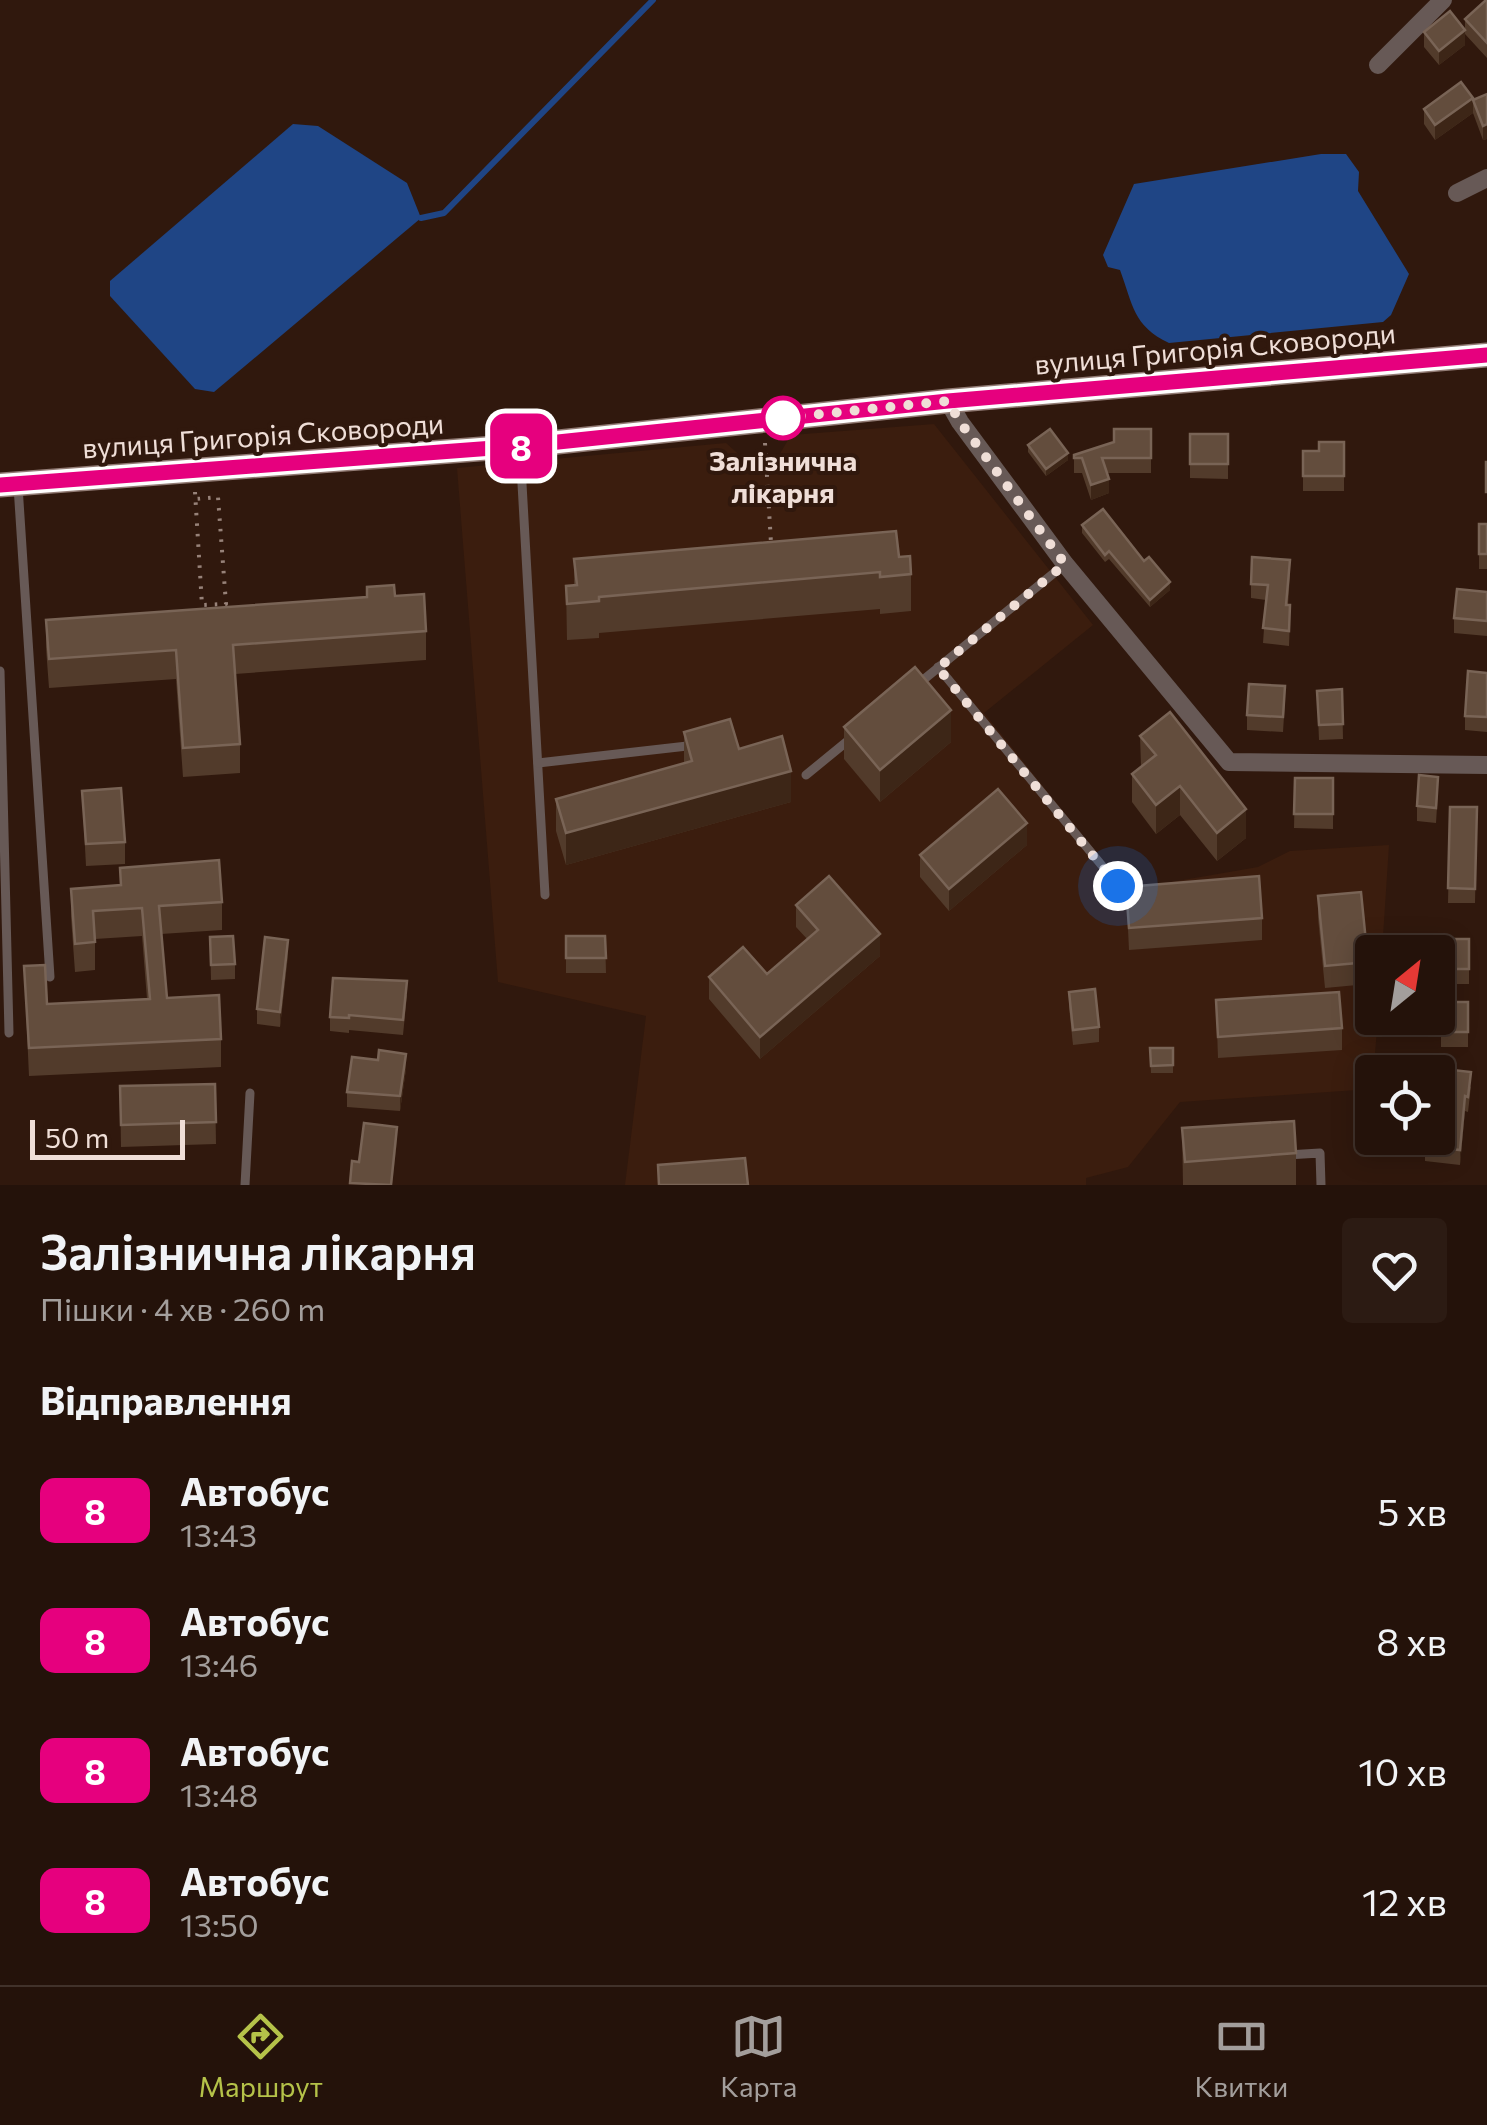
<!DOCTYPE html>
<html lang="uk">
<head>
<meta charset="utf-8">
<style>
	body { margin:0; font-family:Commissioner,sans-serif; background:#2c1b13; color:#f1f3f6; height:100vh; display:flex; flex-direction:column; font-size:38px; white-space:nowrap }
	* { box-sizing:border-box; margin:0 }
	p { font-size:32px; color:#a39e9c }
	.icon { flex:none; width:55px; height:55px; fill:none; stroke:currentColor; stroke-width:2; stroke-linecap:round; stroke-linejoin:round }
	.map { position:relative; height:1185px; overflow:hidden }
	.drawer { display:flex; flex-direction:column; background:#24120a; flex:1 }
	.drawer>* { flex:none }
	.badge { padding:0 20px; border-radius:15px; font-size:35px; line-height:65px }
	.needle { width:65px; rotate:30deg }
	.tools { position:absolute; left:1355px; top:935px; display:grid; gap:20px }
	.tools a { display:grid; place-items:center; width:100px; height:100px; border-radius:10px; background:#24120a; box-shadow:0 5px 25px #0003,0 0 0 2px #41322b; font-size:50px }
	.scale { position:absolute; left:30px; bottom:25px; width:155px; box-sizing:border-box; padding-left:10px; border:5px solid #efded7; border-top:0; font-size:28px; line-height:35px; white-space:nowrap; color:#efded7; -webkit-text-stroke:8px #30180d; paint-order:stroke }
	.you { position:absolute; width:50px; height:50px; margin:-25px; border:8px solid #fff; border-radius:50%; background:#1a73e8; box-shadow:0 0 0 15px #1a73e833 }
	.map>.badge { position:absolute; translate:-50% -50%; box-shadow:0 0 0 5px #fff }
	h2 { padding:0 40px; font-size:38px; line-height:90px }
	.round { display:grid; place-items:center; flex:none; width:105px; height:105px; border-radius:10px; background:#2c1b13 }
	.summary { display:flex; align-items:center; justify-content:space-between; height:170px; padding:0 40px }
	h1 { font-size:48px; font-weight:600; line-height:75px }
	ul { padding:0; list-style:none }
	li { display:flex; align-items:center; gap:30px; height:130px; padding:0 40px }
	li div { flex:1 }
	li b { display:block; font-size:38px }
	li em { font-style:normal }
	li .badge { min-width:110px; font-weight:700; text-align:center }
	.tabs { display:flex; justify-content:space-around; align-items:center; height:140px; border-top:2px solid #41322b; background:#24120a; font-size:28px; color:#a39e9c }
	.tabs a { display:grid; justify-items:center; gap:5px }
	.tabs .active { color:#b5c249 }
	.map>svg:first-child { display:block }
	.built { fill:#3b1d0e }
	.water { fill:#1f4585 }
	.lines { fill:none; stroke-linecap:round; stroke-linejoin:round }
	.stream { stroke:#1f4585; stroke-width:6 }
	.path { stroke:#978279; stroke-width:4; stroke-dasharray:2.5 8; stroke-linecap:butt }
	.lane { stroke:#675956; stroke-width:9 }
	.street { stroke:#675956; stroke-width:18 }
	.secondary { stroke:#917b74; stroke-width:25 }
	.wall { fill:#523b2b }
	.shaded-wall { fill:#3d2617 }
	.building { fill:#634d3d; stroke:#796456; stroke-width:2.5 }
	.line-casing { stroke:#fff; stroke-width:22 }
	.line { stroke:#e6007e; stroke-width:15 }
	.walk { stroke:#efded7; stroke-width:10; stroke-dasharray:0 18 }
	.stop-dot { fill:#fff; stroke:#e6007e; stroke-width:5 }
	.labels { text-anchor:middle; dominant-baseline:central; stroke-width:8; stroke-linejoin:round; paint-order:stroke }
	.street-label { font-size:28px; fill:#efded7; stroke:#30180d }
	.stop-label { font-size:28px; font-weight:bold; fill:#efded7; stroke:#30180d }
</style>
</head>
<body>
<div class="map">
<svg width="1487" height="1185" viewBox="0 0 1487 1185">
	<rect width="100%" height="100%" fill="#30180d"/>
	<polygon class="built" points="934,424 1093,625 984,713 1118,879 1137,888 1258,867 1290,851 1389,845 1382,952 1372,952 1372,1018 1378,1018 1372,1089 1180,1102 1128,1167 1086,1178 1086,1185 625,1185 646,1016 498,982 457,468 726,443 745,460 778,457 791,435"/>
	<g class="water">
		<polygon points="293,124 318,126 407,183 421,218 214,392 195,389 110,296 110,281"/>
		<path d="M1321,154H1346L1359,172L1358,191L1409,274L1391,315L1383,322L1169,343C1133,326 1133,305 1120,270L1108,267L1103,255L1134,184Z"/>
	</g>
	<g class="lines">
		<polyline class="stream" points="421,218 444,213 653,0"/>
		<g class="path">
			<polyline points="765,443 771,543"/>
			<polyline points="195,492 202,605 226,604 218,497 196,499"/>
		</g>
		<g class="lane">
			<polyline points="520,448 545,895"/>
			<polyline points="18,486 50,977"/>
			<polyline points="938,667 1118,885"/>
			<polyline points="0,671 9,1033"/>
			<polyline points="917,685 1065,564"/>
			<polyline points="538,763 696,745"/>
			<polyline points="806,775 850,739"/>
			<polyline points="1287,1155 1320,1153 1321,1185"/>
			<polyline points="245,1185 250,1093"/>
		</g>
		<g class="street">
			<polyline points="1378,65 1443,0"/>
			<polyline points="1457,193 1487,178"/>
			<polyline points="948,401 960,422 1065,564 1229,762 1487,765"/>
		</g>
		<polyline class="secondary" points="0,485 520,446 948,401 1487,355"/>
	</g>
	<g class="wall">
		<polygon points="1487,1 1487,58 1465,34 1465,45 1439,65 1424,47 1424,32 1465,30 1465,19"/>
		<polygon points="1487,94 1487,139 1483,140 1473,113 1435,140 1424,124 1424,109 1473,100"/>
		<polygon points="1151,429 1151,473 1107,473 1109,493 1091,500 1082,473 1074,473 1074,455"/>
		<polygon points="1190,434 1228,434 1228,479 1190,478"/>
		<polygon points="1344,442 1344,491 1303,491 1303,451 1319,451"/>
		<polygon points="1028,445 1068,460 1046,476 1028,452"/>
		<rect x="1479" y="524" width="8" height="45"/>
		<polygon points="1082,525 1144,561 1170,590 1150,607 1109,559 1105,562 1082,533"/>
		<polygon points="899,557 911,574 911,611 880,614 880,609 599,633 599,638 567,640 566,586 574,585 574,559"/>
		<polygon points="1290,575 1288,605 1290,620 1289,646 1263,643 1266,600 1251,598 1251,584"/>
		<polygon points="1487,592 1487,636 1454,633 1454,618"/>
		<polygon points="395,596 426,631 426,660 235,674 240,744 240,773 183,777 176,679 49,688 46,648 46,620"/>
		<polygon points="1487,673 1487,732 1465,730 1465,716"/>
		<polygon points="1342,689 1343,739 1319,740 1317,691"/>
		<polygon points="1285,701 1283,732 1247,730 1247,715"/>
		<polygon points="844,727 951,742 880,802 844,759"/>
		<polygon points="684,732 791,802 566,865 556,831 556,799 684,764"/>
		<polygon points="1140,736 1246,838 1217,861 1180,815 1156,834 1132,802 1132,774 1141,766"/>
		<polygon points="1295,778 1333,778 1333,829 1294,828"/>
		<polygon points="82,791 125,842 125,864 86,866"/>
		<polygon points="1438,792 1436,823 1417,821 1417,806"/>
		<polygon points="1450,807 1477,807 1475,903 1448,903"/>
		<polygon points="1027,845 949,911 920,877 920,855"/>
		<polygon points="120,868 222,902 222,930 161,934 167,998 221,1039 221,1067 29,1076 24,966 47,1004 147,999 142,936 95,939 95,970 75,972 71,917 71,889 120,885"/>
		<polygon points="1126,887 1262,918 1262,940 1129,950"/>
		<polygon points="1318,896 1368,962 1368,984 1325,988 1318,918"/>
		<polygon points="796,905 880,956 760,1059 709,999 709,977 767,974 808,940 796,927"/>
		<polygon points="566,936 605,936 606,973 566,973"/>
		<polygon points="210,937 235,964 235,979 211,980"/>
		<rect x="1442" y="939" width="27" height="45"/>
		<polygon points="288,955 280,1027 257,1024 257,1009"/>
		<polygon points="1069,992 1099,1027 1099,1042 1073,1045 1069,1007"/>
		<polygon points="407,995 403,1035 349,1030 349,1033 330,1031 330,1017"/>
		<polygon points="1216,1000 1342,1028 1342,1050 1218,1058"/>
		<rect x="1441" y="1002" width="27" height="45"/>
		<polygon points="1150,1048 1173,1048 1173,1073 1151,1073"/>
		<polygon points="406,1069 400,1111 347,1107 347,1092"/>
		<polygon points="215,1084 216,1144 121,1147 120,1086"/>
		<polygon points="1471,1086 1468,1112 1465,1111 1460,1165 1425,1161 1425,1146"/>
		<polygon points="1182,1128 1296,1153 1296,1185 1183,1185"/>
	</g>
	<g class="shaded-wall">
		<polygon points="1465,30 1465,45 1439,65 1439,51"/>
		<polygon points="1473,98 1473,113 1435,140 1435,125"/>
		<polygon points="1487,124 1487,139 1483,140 1483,126"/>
		<polygon points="1068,453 1068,460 1046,476 1046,469"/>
		<polygon points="1109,479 1109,493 1091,500 1091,485"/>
		<polygon points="1170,582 1170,590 1150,607 1150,600"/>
		<polygon points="951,710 951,742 880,802 880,770"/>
		<polygon points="791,771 791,802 566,865 566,833"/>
		<polygon points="1180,786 1180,815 1156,834 1156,805"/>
		<polygon points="1246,809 1246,838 1217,861 1217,833"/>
		<polygon points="1027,823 1027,845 949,911 949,889"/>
		<polygon points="880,934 880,956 760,1059 760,1037"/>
		<polygon points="288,940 288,955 280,1027 280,1012"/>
		<polygon points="406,1054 406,1069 400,1111 400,1096"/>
		<polygon points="1465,1096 1465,1111 1460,1165 1460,1150"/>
		<polygon points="397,1127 397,1142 392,1185 391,1185"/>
	</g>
	<g class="building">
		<polygon points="1486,0 1487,1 1487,43 1465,19"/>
		<polygon points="1450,11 1465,30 1439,51 1424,32"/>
		<polygon points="1461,82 1473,98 1435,125 1424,109"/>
		<polygon points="1487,94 1487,124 1483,126 1473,100"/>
		<polygon points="1050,429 1068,453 1046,469 1028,445"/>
		<polygon points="1114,429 1151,429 1151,458 1102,458 1109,479 1091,485 1082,458 1074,458 1074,455 1114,442"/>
		<rect x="1190" y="434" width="38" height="30"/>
		<polygon points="1319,442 1344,442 1344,476 1303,476 1303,451 1319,451"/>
		<rect x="1486" y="462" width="1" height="30"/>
		<polygon points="1103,509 1144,561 1149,557 1170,582 1150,600 1109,551 1105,555 1082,525"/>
		<rect x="1479" y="524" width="8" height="30"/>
		<polygon points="896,531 899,557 910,556 911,574 880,577 880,572 599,597 599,601 567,604 566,586 577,585 574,559"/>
		<polygon points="1252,557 1290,560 1286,605 1290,605 1289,631 1263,628 1268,585 1251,584"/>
		<polygon points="394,585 395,596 424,594 426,631 233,645 240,744 183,748 176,650 49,659 46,620 367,597 367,587"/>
		<polygon points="1457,589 1487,592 1487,621 1454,618"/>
		<polygon points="915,667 951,710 880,770 844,727"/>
		<polygon points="1468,671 1487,673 1487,717 1465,716"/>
		<polygon points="1249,684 1285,686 1283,717 1247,715"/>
		<polygon points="1342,689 1343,724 1319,725 1317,691"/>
		<polygon points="1170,712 1246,809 1217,833 1180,786 1156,805 1132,774 1156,755 1140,736"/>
		<polygon points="730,719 739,749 782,736 791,771 566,833 556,799 692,761 684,732"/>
		<polygon points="1419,775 1438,777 1436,808 1417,806"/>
		<polygon points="1295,778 1333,778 1333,814 1294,814"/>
		<polygon points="121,788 125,842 86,844 82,791"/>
		<polygon points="998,789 1027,823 949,889 920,855"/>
		<polygon points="1450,807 1477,807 1475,889 1448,888"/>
		<polygon points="219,860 222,902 159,906 167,998 219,995 221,1039 29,1048 24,966 45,965 47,1004 150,999 142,908 93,911 95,942 75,944 71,889 121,885 120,868"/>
		<polygon points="829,876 880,934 760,1037 709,977 743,947 767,974 818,930 796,905"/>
		<polygon points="1259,876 1262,918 1129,928 1126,887"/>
		<polygon points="1361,892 1368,962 1325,966 1318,896"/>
		<polygon points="233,936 235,964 211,965 210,937"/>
		<polygon points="566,936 605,936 606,958 566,958"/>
		<polygon points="265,937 288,940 280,1012 257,1009"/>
		<rect x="1442" y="939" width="27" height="30"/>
		<polygon points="333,978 407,981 403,1020 349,1015 349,1018 330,1017"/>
		<polygon points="1095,989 1099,1027 1073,1030 1069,992"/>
		<polygon points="1339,992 1342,1028 1218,1037 1216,1000"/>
		<rect x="1441" y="1002" width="27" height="30"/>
		<polygon points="1150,1048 1173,1048 1173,1065 1151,1066"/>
		<polygon points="379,1050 406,1054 400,1096 347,1092 352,1057 378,1060"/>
		<polygon points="1435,1068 1471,1072 1468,1097 1465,1096 1460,1150 1425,1146 1426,1138 1438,1138 1438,1072 1435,1072"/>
		<polygon points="215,1084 216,1122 121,1125 120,1086"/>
		<polygon points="1294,1121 1296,1153 1185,1162 1182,1128"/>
		<polygon points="364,1123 397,1127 391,1185 350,1183 352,1161 359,1162"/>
		<polygon points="745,1158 748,1185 659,1185 658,1165"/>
	</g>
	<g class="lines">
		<g class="line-casing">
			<polyline id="line" points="0,485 520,446 948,401 1487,355"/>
		</g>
		<use href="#line" class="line"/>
		<polyline class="walk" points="783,418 948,401 960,422 1065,564 938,668 1118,886"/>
	</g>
	<circle class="stop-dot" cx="783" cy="418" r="20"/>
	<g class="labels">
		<g class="street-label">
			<text transform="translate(1215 348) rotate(-5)">вулиця Григорія Сковороди</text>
			<text transform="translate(263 435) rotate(-4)">вулиця Григорія Сковороди</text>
		</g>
		<g class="stop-label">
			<text x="783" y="460">Залізнична<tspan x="783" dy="32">лікарня</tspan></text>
		</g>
	</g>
</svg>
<div class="tools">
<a><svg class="needle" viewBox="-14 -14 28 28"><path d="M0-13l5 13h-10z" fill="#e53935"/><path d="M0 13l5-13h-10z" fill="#a39e9c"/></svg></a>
<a><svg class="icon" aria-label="locate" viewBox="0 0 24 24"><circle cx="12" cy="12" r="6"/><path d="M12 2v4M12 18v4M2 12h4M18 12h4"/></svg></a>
</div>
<div class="scale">50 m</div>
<div class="you" style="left:1118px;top:886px"></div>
<b class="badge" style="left:521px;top:446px;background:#e6007e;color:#fff">8</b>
</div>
<section class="drawer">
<div class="summary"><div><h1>Залізнична лікарня</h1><p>Пішки · 4 хв · 260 m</p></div><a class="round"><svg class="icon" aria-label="heart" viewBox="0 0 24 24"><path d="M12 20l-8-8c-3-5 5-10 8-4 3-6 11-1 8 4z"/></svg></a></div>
<h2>Відправлення</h2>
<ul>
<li><span class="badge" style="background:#e6007e;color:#fff">8</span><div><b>Автобус</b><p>13:43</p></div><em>5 хв</em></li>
<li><span class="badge" style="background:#e6007e;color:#fff">8</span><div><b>Автобус</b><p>13:46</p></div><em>8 хв</em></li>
<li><span class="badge" style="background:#e6007e;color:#fff">8</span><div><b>Автобус</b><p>13:48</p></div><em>10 хв</em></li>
<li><span class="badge" style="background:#e6007e;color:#fff">8</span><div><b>Автобус</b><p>13:50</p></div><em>12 хв</em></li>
</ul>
</section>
<nav class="tabs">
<a class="active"><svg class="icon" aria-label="directions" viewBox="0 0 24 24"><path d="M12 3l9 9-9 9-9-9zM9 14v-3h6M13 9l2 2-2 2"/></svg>Маршрут</a>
<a><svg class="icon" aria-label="map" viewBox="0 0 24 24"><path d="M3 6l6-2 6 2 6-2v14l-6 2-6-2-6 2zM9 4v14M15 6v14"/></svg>Карта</a>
<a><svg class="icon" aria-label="tickets" viewBox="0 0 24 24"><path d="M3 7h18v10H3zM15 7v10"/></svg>Квитки</a>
</nav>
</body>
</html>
